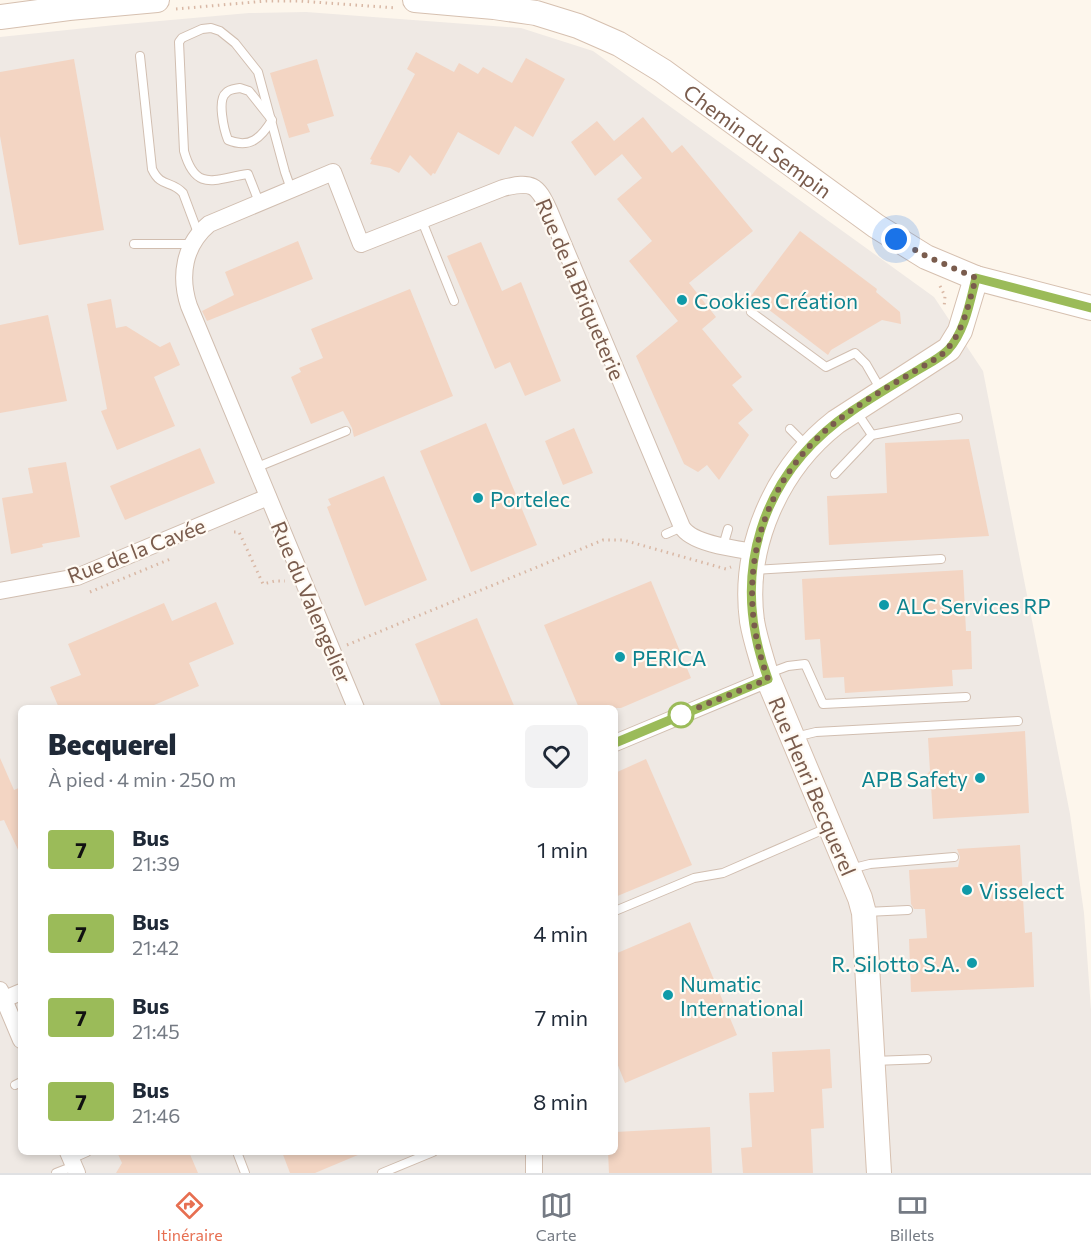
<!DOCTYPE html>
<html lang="fr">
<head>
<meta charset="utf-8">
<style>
	body { margin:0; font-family:Commissioner,sans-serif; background:#f2f2f3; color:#1f2937; height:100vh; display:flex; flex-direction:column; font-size:22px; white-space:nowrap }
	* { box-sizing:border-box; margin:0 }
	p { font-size:20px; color:#747a83 }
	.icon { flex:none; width:33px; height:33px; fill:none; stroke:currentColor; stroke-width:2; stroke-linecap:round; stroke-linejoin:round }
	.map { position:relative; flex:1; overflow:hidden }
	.details { position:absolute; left:18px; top:705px; width:600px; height:450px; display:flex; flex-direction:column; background:#fff; border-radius:9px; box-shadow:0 3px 9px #0003 }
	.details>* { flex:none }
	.badge { padding:0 12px; border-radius:4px; font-size:21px; line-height:39px }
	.you { position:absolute; width:30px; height:30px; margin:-15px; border:4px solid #fff; border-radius:50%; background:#1a73e8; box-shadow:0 0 0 9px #1a73e833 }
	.map>.badge { position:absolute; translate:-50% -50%; box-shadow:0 0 0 3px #fff }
	.round { display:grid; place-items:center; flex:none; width:63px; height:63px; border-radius:9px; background:#f2f2f3 }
	.summary { display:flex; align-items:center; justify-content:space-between; height:102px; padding:0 30px }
	h1 { font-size:28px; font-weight:800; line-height:45px }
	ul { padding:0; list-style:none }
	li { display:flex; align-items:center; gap:18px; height:84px; padding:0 30px }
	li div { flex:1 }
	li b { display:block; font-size:22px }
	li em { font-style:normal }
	li .badge { min-width:66px; font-weight:700; text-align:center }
	.tab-bar { display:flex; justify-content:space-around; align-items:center; height:84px; border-top:2px solid #e0e1e3; background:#fff; font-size:16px; color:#747a83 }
	.tab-bar a { display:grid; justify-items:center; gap:3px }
	.tab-bar .on { color:#e76f51 }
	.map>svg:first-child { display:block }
	.industrial { fill:#efe9e4; fill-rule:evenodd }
	.building { fill:#f3d5c3 }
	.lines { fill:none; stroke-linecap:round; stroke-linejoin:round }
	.lane-casing { stroke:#d1beb0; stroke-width:10 }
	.street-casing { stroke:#d1beb0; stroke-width:18 }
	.secondary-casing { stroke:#d6c0b0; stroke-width:26 }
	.path { stroke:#d9b8a5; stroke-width:3; stroke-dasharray:1.5 4.5; stroke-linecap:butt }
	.lane { stroke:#fff; stroke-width:8 }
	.street { stroke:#fff; stroke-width:16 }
	.secondary { stroke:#fff; stroke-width:24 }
	.line-casing { stroke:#fff; stroke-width:14 }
	.line { stroke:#9bbb59; stroke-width:9 }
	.walk { stroke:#7a5c4d; stroke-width:6; stroke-dasharray:0 10.8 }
	.culture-dot { fill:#0f9aa8; stroke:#fffaf3; stroke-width:2 }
	.stop-dot { fill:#fff; stroke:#9bbb59; stroke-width:3 }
	.labels { text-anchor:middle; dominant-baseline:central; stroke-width:4.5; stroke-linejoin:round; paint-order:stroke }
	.street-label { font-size:21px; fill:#7a5c4d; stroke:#fffaf3 }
	.culture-label { font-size:21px; fill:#0d838f; stroke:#fffaf3; text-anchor:start }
</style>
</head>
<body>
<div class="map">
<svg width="1091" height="1173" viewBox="0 0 1091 1173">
	<rect width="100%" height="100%" fill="#fdf6ec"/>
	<path class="industrial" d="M306,12L521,28L593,51L934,297L983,371L1070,814L1084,913L1091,1010V1173H0V37L115,25L249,13ZM21,708H615V1152H21Z"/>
	<g class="building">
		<polygon points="416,52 454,72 459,63 478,74 483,67 512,83 526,58 565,79 533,137 515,126 499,155 458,132 435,174 433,173 431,176 410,155 399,173 390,168 370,164 372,160 370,159 415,74 407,69"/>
		<polygon points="74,59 104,230 19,245 0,136 0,72"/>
		<polygon points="317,59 334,116 307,124 310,132 289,138 270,73"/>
		<polygon points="643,117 672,153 682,145 753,231 689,283 716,317 702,329 742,377 732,385 753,410 738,423 749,435 719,480 707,465 698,472 684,464 636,356 678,321 629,261 652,241 617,199 642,178 622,154 595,176 571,142 597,121 614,141"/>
		<polygon points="800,231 877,289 876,292 900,312 901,324 882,320 831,350 828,355 751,296"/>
		<polygon points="298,241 313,279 207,321 202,311 234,295 225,272"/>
		<polygon points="481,242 502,291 521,282 561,381 525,396 510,362 495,369 447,256"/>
		<polygon points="410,289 453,396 354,437 352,428 343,411 311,424 291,377 301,372 299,368 323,358 311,329"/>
		<polygon points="111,299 116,328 126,326 160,347 170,342 180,365 154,377 175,426 117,450 101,411 107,409 87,304"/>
		<polygon points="48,315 67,401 0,413 0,325"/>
		<polygon points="486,423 537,545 471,572 420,451"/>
		<polygon points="574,428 593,473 563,485 545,441"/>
		<polygon points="969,439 989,536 829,545 827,496 887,493 885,443"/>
		<polygon points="200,448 215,483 125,520 110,486"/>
		<polygon points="66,462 80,537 42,544 43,547 11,554 2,498 33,493 28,468"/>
		<polygon points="384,476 427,580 365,606 327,507 331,505 328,499"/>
		<polygon points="963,570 966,631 971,631 972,669 952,670 953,686 845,693 844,677 823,678 820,639 805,640 802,579"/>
		<polygon points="651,581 691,678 621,708 579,708 544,625"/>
		<polygon points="216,602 234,644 189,663 199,686 147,708 59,708 50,687 81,675 68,644 164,603 172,621"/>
		<polygon points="477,618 515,708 442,708 415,644"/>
		<polygon points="1025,731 1029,813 933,819 931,785 923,778 930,771 928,738"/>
		<polygon points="0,758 14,790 21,787 21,856 4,820 0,821"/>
		<polygon points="646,759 692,865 615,897 615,773"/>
		<polygon points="1020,845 1025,933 1032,932 1034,987 911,992 909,939 927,938 925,909 914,909 911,904 909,870 958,867 960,857 957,849"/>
		<polygon points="690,922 737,1035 625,1083 615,1058 615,954"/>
		<polygon points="830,1049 832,1088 822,1089 824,1128 811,1129 813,1173 743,1173 741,1148 752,1147 749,1093 774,1092 772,1052"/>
		<polygon points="710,1127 712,1173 609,1173 608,1152 615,1152 615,1132"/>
		<polygon points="117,1152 189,1152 198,1173 116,1173 122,1163"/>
		<polygon points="282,1152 365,1152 315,1173 290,1173"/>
	</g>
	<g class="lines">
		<g class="lane-casing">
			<g id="lane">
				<path d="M140,56L152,169C161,188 171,180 183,193L198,233"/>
				<path d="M240,88L249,91L272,120C261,138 250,149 228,140C224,130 217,100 226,93C229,89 235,89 240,88Z"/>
				<path d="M259,202L248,174C216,178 196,194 184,151L179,42L182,38L202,29L211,28L220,31L235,43L258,72L285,172L291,189"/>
				<polyline points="422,221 454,301"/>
				<polyline points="134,244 191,244"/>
				<polyline points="751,312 826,367 855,353 866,364 881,390"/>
				<polyline points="856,411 872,435"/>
				<polyline points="790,429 808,447"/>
				<polyline points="255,468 346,431"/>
				<polyline points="835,474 872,435 958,418"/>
				<polyline points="666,534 682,527"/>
				<polyline points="723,546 728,529"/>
				<polyline points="753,570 941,559"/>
				<polyline points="769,673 788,666 805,664 823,704 966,697"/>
				<polyline points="795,737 816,732 1018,721"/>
				<polyline points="850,869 870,864 954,857"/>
				<polyline points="615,911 694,878 723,873 829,827"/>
				<polyline points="866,912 908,910"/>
				<polyline points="873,1061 927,1059"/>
				<polyline points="15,1085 21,1082"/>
				<polyline points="237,1152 245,1173"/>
				<polyline points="71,1159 87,1152"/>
				<polyline points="56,1173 74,1166"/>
				<polyline points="382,1173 433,1152"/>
			</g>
		</g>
		<g class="street-casing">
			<g id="street">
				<polyline points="0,591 77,577 268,497"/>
				<path d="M356,708L189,306C179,276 184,245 209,224L333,172L361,244L503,188C532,181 537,184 549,210L682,527C692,544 736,549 755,552"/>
				<polyline points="615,743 768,679"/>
				<polyline points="0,990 21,1040"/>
				<polyline points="0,1001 21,992"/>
				<polyline points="68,1152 77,1173"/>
				<polyline points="534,1152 534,1173"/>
			</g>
		</g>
		<g class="secondary-casing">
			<g id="secondary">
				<path id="s1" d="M415,0L494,7L536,13L578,26L619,44L663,71L876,226L926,257L976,278L1091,308"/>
				<polyline points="0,17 69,8 157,0"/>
				<path d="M879,1173L864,913L860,898L766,674C761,656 755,639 752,621C742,546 777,468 836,422L949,349L960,331L976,278"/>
			</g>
		</g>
		<g class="path">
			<polyline points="176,9 266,1 299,1 397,8"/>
			<polyline points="940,286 945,296 944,308"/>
			<polyline points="234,532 239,532 263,584 275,581 285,581"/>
			<polyline points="90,592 173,558"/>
			<polyline points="347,645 603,540 623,540 726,569 731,567"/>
		</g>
		<use href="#lane" class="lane"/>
		<use href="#street" class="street"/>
		<use href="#secondary" class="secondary"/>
	</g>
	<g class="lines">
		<g class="line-casing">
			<path id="line" d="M615,743L768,679C729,574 760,474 852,411C874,396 896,383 918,370C928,364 940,358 948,350C965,332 970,301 976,278L1091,308"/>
		</g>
		<use href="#line" class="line"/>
		<path class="walk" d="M681,715L675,717L768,679C735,590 753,496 825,431C858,402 903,379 940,356C963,337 968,305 976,278L926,256L896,239"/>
	</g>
	<g class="culture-dot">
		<circle cx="682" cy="300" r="6"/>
		<circle cx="478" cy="498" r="6"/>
		<circle cx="884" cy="605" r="6"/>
		<circle cx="620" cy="657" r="6"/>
		<circle cx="980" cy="778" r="6"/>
		<circle cx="967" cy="890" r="6"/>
		<circle cx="972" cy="963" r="6"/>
		<circle cx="668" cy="995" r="6"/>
	</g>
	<circle class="stop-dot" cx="681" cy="715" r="12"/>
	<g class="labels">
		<g class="street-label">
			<text stroke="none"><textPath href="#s1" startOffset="380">Chemin du Sempin</textPath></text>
			<text transform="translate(581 289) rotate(67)">Rue de la Briqueterie</text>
			<text transform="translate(136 550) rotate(-21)">Rue de la Cavée</text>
			<text transform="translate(312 602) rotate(67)">Rue du Valengelier</text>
			<text transform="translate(813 786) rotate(67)">Rue Henri Becquerel</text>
		</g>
		<g class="culture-label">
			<text x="694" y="300">Cookies Création</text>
			<text x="490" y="498">Portelec</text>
			<text x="896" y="605">ALC Services RP</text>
			<text x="632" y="657">PERICA</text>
			<text x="968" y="778" text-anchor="end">APB Safety</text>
			<text x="979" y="890">Visselect</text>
			<text x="960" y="963" text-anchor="end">R. Silotto S.A.</text>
			<text x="680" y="983">Numatic<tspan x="680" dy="24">International</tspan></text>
		</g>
	</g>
</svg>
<div class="you" style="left:896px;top:239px"></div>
<section class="details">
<div class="summary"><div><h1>Becquerel</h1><p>À pied · 4 min · 250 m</p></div><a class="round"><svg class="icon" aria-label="heart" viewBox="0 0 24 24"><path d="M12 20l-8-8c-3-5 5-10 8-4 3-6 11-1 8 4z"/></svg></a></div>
<ul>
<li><span class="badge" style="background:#9bbb59;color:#111">7</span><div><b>Bus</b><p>21:39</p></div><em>1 min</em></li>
<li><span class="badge" style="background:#9bbb59;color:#111">7</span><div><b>Bus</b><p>21:42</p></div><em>4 min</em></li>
<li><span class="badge" style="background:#9bbb59;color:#111">7</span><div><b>Bus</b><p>21:45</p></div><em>7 min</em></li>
<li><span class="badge" style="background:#9bbb59;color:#111">7</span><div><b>Bus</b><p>21:46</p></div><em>8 min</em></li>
</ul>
</section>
</div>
<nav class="tab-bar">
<a class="on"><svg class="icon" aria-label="directions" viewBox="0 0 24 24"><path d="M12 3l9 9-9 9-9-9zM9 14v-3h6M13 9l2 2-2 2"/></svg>Itinéraire</a>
<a><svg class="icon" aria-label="map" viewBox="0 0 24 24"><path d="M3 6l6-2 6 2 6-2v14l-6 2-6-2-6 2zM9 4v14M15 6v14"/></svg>Carte</a>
<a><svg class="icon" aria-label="tickets" viewBox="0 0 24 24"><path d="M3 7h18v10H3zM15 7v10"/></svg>Billets</a>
</nav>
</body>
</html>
